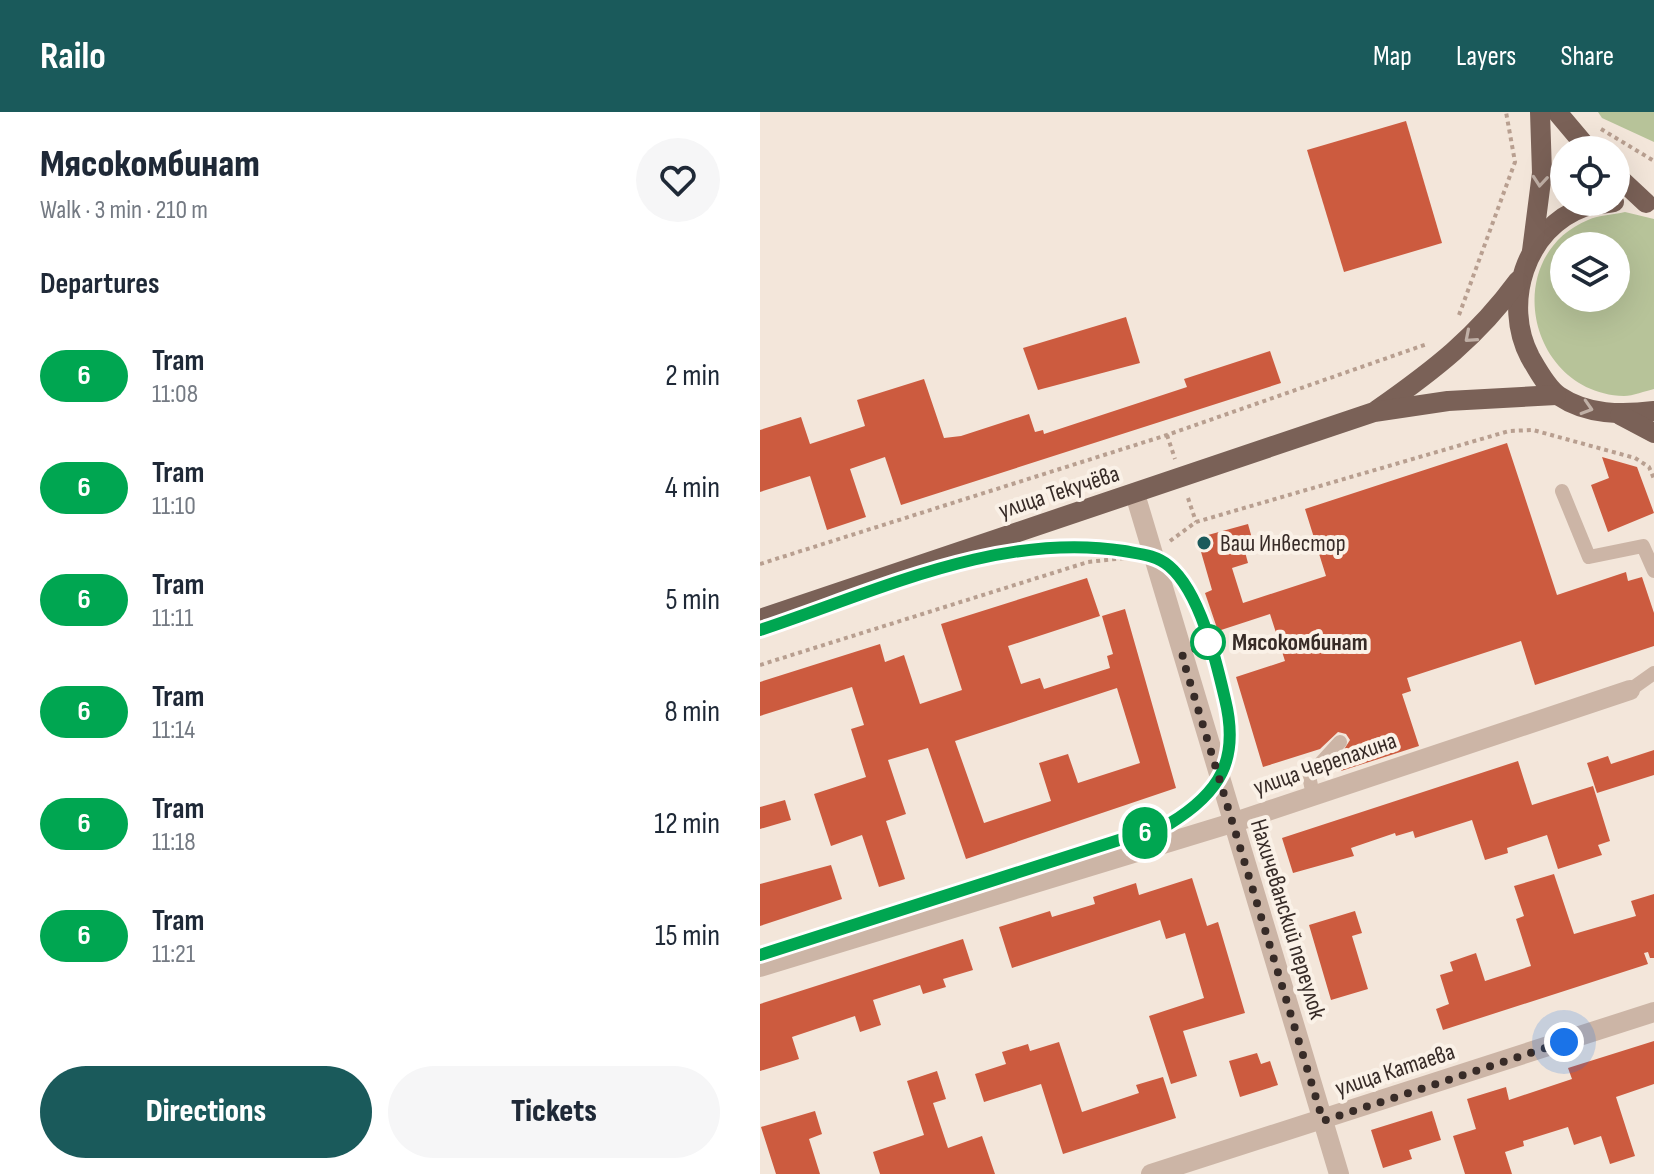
<!DOCTYPE html>
<html lang="en">
<head>
<meta charset="utf-8">
<style>
	body { margin:0; font-family:"Sofia Sans Condensed",sans-serif; background:#f6f6f7; color:#1f2937; height:100vh; display:flex; flex-direction:column; font-size:30px; white-space:nowrap }
	* { box-sizing:border-box; margin:0 }
	p { font-size:26px; color:#747a83 }
	.icon { flex:none; width:44px; height:44px; fill:none; stroke:currentColor; stroke-width:2; stroke-linecap:round; stroke-linejoin:round }
	.map { position:relative; flex:1; overflow:hidden }
	.panel { display:flex; flex-direction:column; background:#fff; width:760px }
	.panel>* { flex:none }
	.badge { padding:0 16px; border-radius:26px; font-size:28px; line-height:52px }
	.tools { position:absolute; left:790px; top:24px; display:grid; gap:16px }
	.tools a { display:grid; place-items:center; width:80px; height:80px; border-radius:50%; background:#fff; box-shadow:0 8px 32px #0002; font-size:40px }
	.you { position:absolute; width:40px; height:40px; margin:-20px; border:6px solid #fff; border-radius:50%; background:#1a73e8; box-shadow:0 0 0 12px #1a73e833 }
	.map>.badge { position:absolute; translate:-50% -50%; box-shadow:0 0 0 4px #fff }
	h2 { padding:0 40px; font-size:30px; line-height:72px }
	.round { display:grid; place-items:center; flex:none; width:84px; height:84px; border-radius:42px; background:#f6f6f7 }
	.headline { display:flex; align-items:center; justify-content:space-between; height:136px; padding:0 40px }
	h1 { font-size:38px; font-weight:800; line-height:60px }
	.cta { display:flex; gap:16px; margin-top:auto; padding:16px 40px }
	.cta a { flex:1; height:92px; border-radius:48px; background:#1a5a5b; color:#fff; font-size:32px; font-weight:800; line-height:92px; text-align:center }
	.cta a+a { background:#f6f6f7; color:#1f2937 }
	ul { padding:0; list-style:none }
	li { display:flex; align-items:center; gap:24px; height:112px; padding:0 40px }
	li div { flex:1 }
	li b { display:block; font-size:30px }
	li em { font-style:normal }
	li .badge { min-width:88px; font-weight:700; text-align:center }
	header { display:flex; align-items:center; gap:48px; box-sizing:border-box; height:112px; padding:0 40px; background:#1a5a5b; color:#fff }
	header strong { font-size:38px }
	nav { display:flex; gap:44px; margin-inline-start:auto; font-size:28px }
	main { display:flex; flex:1; min-height:0 }
	.map>svg:first-child { display:block }
	.green { fill:#b7c399; fill-rule:evenodd }
	.building { fill:#cc5b3f; fill-rule:evenodd }
	.lines { fill:none; stroke-linecap:round; stroke-linejoin:round }
	.path { stroke:#b89f90; stroke-width:4; stroke-dasharray:4 4; stroke-linecap:butt }
	.lane { stroke:#ccb5a6; stroke-width:14 }
	.street { stroke:#ccb5a6; stroke-width:20 }
	.primary { stroke:#7a6157; stroke-width:20 }
	.tram { stroke:#372b27; stroke-width:2 }
	.oneway { stroke:#c0b0a6 }
	.line-casing { stroke:#fff; stroke-width:18 }
	.line { stroke:#00a651; stroke-width:12 }
	.walk { stroke:#372b27; stroke-width:8; stroke-dasharray:0 14.4 }
	.poi-dot { fill:#1a5a5b; stroke:#faf1e7; stroke-width:3 }
	.stop-dot { fill:#fff; stroke:#00a651; stroke-width:4 }
	.labels { text-anchor:middle; dominant-baseline:central; stroke-width:8; stroke-linejoin:round; paint-order:stroke }
	.street-label { font-size:24px; fill:#372b27; stroke:#faf1e7 }
	.poi-label { font-size:24px; fill:#372b27; stroke:#faf1e7; text-anchor:start }
	.stop-label { font-size:24px; font-weight:bold; fill:#372b27; stroke:#faf1e7; text-anchor:start }
</style>
</head>
<body>
<header>
<strong>Railo</strong>
<nav><a>Map</a><a>Layers</a><a>Share</a></nav>
</header>
<main>
<section class="panel">
<div class="headline"><div><h1>Мясокомбинат</h1><p>Walk · 3 min · 210 m</p></div><a class="round"><svg class="icon" aria-label="heart" viewBox="0 0 24 24"><path d="M12 20l-8-8c-3-5 5-10 8-4 3-6 11-1 8 4z"/></svg></a></div>
<h2>Departures</h2>
<ul>
<li><span class="badge" style="background:#00a651;color:#fff">6</span><div><b>Tram</b><p>11:08</p></div><em>2 min</em></li>
<li><span class="badge" style="background:#00a651;color:#fff">6</span><div><b>Tram</b><p>11:10</p></div><em>4 min</em></li>
<li><span class="badge" style="background:#00a651;color:#fff">6</span><div><b>Tram</b><p>11:11</p></div><em>5 min</em></li>
<li><span class="badge" style="background:#00a651;color:#fff">6</span><div><b>Tram</b><p>11:14</p></div><em>8 min</em></li>
<li><span class="badge" style="background:#00a651;color:#fff">6</span><div><b>Tram</b><p>11:18</p></div><em>12 min</em></li>
<li><span class="badge" style="background:#00a651;color:#fff">6</span><div><b>Tram</b><p>11:21</p></div><em>15 min</em></li>
</ul>
<div class="cta"><a>Directions</a><a>Tickets</a></div>
</section>
<div class="map">
<svg width="894" height="1062" viewBox="0 0 894 1062">
	<rect width="100%" height="100%" fill="#f3e6da"/>
	<g class="green">
		<polygon points="838,0 894,0 894,30 842,6"/>
		<path d="M865,100L894,107V277C885,279 873,284 864,284C768,281 739,145 828,108C839,103 853,103 865,100ZM804,134H856V186H804Z"/>
	</g>
	<g class="building">
		<polygon points="646,9 682,131 584,160 547,38"/>
		<polygon points="366,205 380,251 278,278 263,236"/>
		<polygon points="510,239 521,271 141,393 125,345 90,357 106,405 67,418 50,364 0,380 0,318 41,305 50,332 105,314 97,288 164,267 184,326 201,324 269,302 275,320 283,318 284,322 427,275 424,267"/>
		<polygon points="747,331 797,483 866,460 868,469 882,465 894,501 894,534 775,573 761,529 647,566 651,579 642,582 659,634 581,659 578,647 590,628 586,622 578,620 560,637 503,655 476,565 525,549 510,502 458,519 445,481 452,478 437,426 488,412 495,437 485,440 488,451 472,456 483,491 566,464 545,397"/>
		<polygon points="842,345 877,355 894,401 848,420 831,373 849,366"/>
		<path d="M327,466L340,504L248,534L261,572L280,566L284,577L350,556L347,544L353,542L342,504L365,497L416,676L206,747L168,636L128,648L146,702L126,709L145,767L119,775L102,723L71,734L54,682L106,665L91,617L104,613L92,575L0,604V570L120,532L125,550L144,543L160,592L202,578L181,512ZM357,576L380,651L318,671L308,642L279,651L291,689L224,711L195,629Z"/>
		<polygon points="894,638 894,663 837,681 827,651 848,644 851,652"/>
		<polygon points="758,649 772,693 833,674 850,729 838,733 842,743 798,757 787,723 747,736 748,741 725,748 712,708 655,726 653,719 636,724 635,721 591,736 594,744 533,761 522,726"/>
		<polygon points="25,688 31,708 0,717 0,695"/>
		<polygon points="71,753 82,787 0,814 0,772"/>
		<polygon points="794,762 814,822 876,804 871,789 894,782 894,846 890,846 888,840 884,841 888,852 683,918 676,897 689,892 680,863 693,859 690,850 716,841 725,869 771,854 756,807 764,804 754,774"/>
		<polygon points="432,766 447,814 458,810 485,901 423,919 437,964 411,972 389,904 444,886 425,821 406,827 400,808 252,856 239,815 290,799 292,805 335,792 333,785 376,771 379,783"/>
		<polygon points="595,799 602,821 592,824 608,877 571,888 549,813"/>
		<polygon points="203,827 213,858 183,867 186,875 163,882 160,873 113,888 121,913 100,920 95,904 32,925 39,947 0,959 0,892"/>
		<polygon points="894,929 894,972 856,985 875,1044 850,1052 841,1024 814,1033 808,1015 763,1029 764,1034 745,1040 752,1062 705,1062 693,1024 716,1017 707,987 746,975 749,988 812,967 808,956"/>
		<polygon points="299,930 322,1000 379,981 376,973 403,965 416,1006 303,1042 281,972 224,990 215,962 246,952 242,940 268,932 270,939"/>
		<polygon points="497,941 501,952 510,949 518,973 480,985 469,949"/>
		<polygon points="177,959 186,987 173,991 188,1036 222,1024 235,1062 120,1062 113,1040 164,1023 147,969"/>
		<polygon points="55,999 62,1022 49,1027 60,1062 16,1062 1,1015"/>
		<polygon points="672,999 681,1028 649,1038 652,1047 623,1056 611,1018"/>
	</g>
	<g class="lines">
		<g class="path">
			<polyline points="841,17 894,49"/>
			<polyline points="699,203 755,50 746,0"/>
			<polyline points="407,323 415,347"/>
			<polyline points="428,386 436,410"/>
			<polyline points="410,429 436,410 749,319 773,318 875,346 889,355 894,367"/>
			<polyline points="0,452 407,323 667,232"/>
			<polyline points="0,553 328,450 374,445"/>
		</g>
		<g class="lane">
			<polyline points="802,379 829,445 883,434 894,459"/>
			<polyline points="870,578 894,561"/>
			<polyline points="553,683 549,664 580,630"/>
		</g>
		<g class="street">
			<polyline points="375,382 579,1062"/>
			<polyline points="0,855 472,711 870,578"/>
			<polyline points="391,1062 894,900"/>
		</g>
		<g class="primary">
			<polyline points="797,0 829,38"/>
			<polyline points="856,63 886,91"/>
			<path d="M854,90C845,92 833,92 824,95C765,116 742,192 770,245C777,257 787,276 799,284C827,303 862,303 894,299"/>
			<polyline points="772,139 782,61 780,0"/>
			<path d="M617,298C674,258 717,225 758,169"/>
			<polyline points="860,303 894,321"/>
			<polyline points="0,507 614,300 688,289 796,283"/>
		</g>
		<path class="tram" d="M0,518C75,493 149,463 225,443C274,430 381,424 418,462C442,487 457,553 465,587C480,648 460,681 409,712L0,843"/>
	</g>
	<defs><path id="oneway-chevron" d="M-2-3.5L2.5 0L-2 3.5" fill="none" stroke-width="1.6" stroke-linecap="round" stroke-linejoin="round" transform="scale(2)"/></defs>
	<g class="oneway">
		<use href="#oneway-chevron" transform="translate(780 69) rotate(95)"/>
		<use href="#oneway-chevron" transform="translate(710 225) rotate(139)"/>
		<use href="#oneway-chevron" transform="translate(827 296) rotate(17)"/>
	</g>
	<g class="lines">
		<g class="line-casing">
			<path id="line" d="M0,518C115,480 240,419 364,439C380,442 396,443 409,454C440,480 456,548 465,587C480,648 460,681 409,712L0,843"/>
		</g>
		<use href="#line" class="line"/>
		<polyline class="walk" points="448,530 422,544 563,1009 804,930"/>
	</g>
	<circle class="poi-dot" cx="444" cy="431" r="8"/>
	<circle class="stop-dot" cx="448" cy="530" r="16"/>
	<g class="labels">
		<g class="street-label">
			<text transform="translate(299 380) rotate(-18)">улица Текучёва</text>
			<text transform="translate(565 652) rotate(-19)">улица Черепахина</text>
			<text transform="translate(528 807) rotate(73)">Нахичеванский переулок</text>
			<text transform="translate(635 958) rotate(-18)">улица Катаева</text>
		</g>
		<g class="poi-label">
			<text x="460" y="431">Ваш Инвестор</text>
		</g>
		<g class="stop-label">
			<text x="472" y="530">Мясокомбинат</text>
		</g>
	</g>
</svg>
<div class="tools">
<a><svg class="icon" aria-label="locate" viewBox="0 0 24 24"><circle cx="12" cy="12" r="6"/><path d="M12 2v4M12 18v4M2 12h4M18 12h4"/></svg></a>
<a><svg class="icon" aria-label="layers" viewBox="0 0 24 24"><path d="M12 4l9 5-9 5-9-5zM3 14l9 5 9-5"/></svg></a>
</div>
<div class="you" style="left:804px;top:930px"></div>
<b class="badge" style="left:385px;top:721px;background:#00a651;color:#fff">6</b>
</div>
</main>
</body>
</html>
